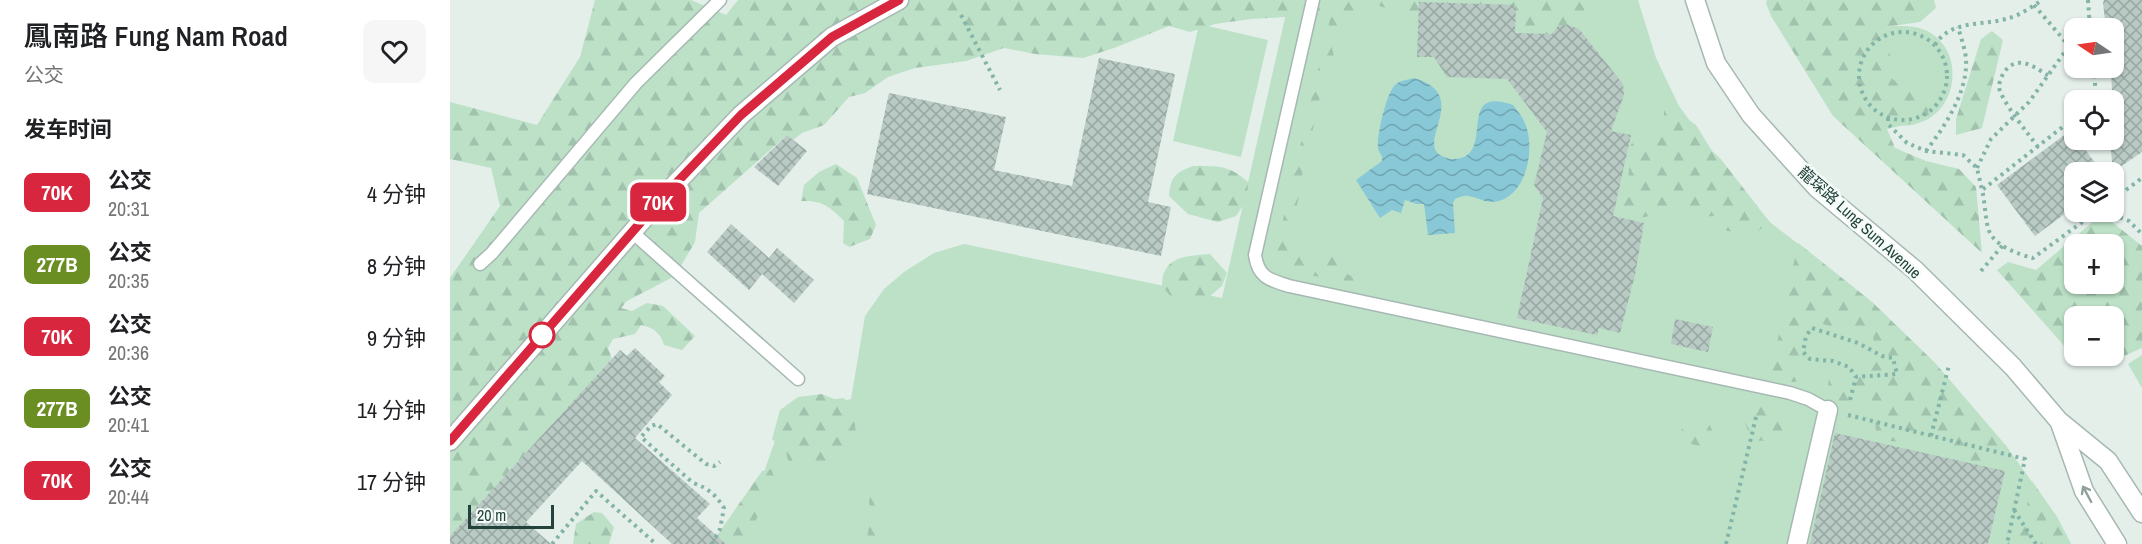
<!DOCTYPE html>
<html lang="zh">
<head>
<meta charset="utf-8">
<style>
	body { margin:0; font-family:"Archivo Narrow","Noto Sans SC",sans-serif; background:#f6f6f6; color:#202124; height:100vh; display:flex; flex-direction:column; font-size:22px; white-space:nowrap }
	* { box-sizing:border-box; margin:0 }
	p { font-size:20px; color:#757577 }
	.icon { flex:none; width:33px; height:33px; fill:none; stroke:currentColor; stroke-width:2; stroke-linecap:round; stroke-linejoin:round }
	.map { position:relative; flex:1; overflow:hidden }
	.sheet { display:flex; flex-direction:column; background:#fff; width:450px }
	.sheet>* { flex:none }
	.badge { padding:0 12px; border-radius:9px; font-size:21px; line-height:39px }
	.needle { width:39px; rotate:283deg }
	.tools { position:absolute; left:1614px; top:18px; display:grid; gap:12px }
	.tools a { display:grid; place-items:center; width:60px; height:60px; border-radius:12px; background:#fff; box-shadow:0 2px 4px #0004; font-size:30px }
	.scale { position:absolute; left:18px; bottom:15px; width:86px; box-sizing:border-box; padding-left:6px; border:3px solid #22423b; border-top:0; font-size:16px; line-height:21px; white-space:nowrap; color:#22423b; -webkit-text-stroke:4px #f5fbf8; paint-order:stroke }
	.map>.badge { position:absolute; translate:-50% -50%; box-shadow:0 0 0 3px #fff }
	h2 { padding:0 24px; font-size:22px; line-height:54px }
	.round { display:grid; place-items:center; flex:none; width:63px; height:63px; border-radius:12px; background:#f6f6f6 }
	.summary { display:flex; align-items:center; justify-content:space-between; height:102px; padding:0 24px }
	h1 { font-size:28px; font-weight:600; line-height:45px }
	ul { padding:0; list-style:none }
	li { display:flex; align-items:center; gap:18px; height:72px; padding:0 24px }
	li div { flex:1 }
	li b { display:block; font-size:22px }
	li em { font-style:normal }
	li .badge { min-width:66px; font-weight:700; text-align:center }
	main { display:flex; flex:1; min-height:0 }
	.map>svg:first-child { display:block }
	.green { fill:#bce1c7 }
	.forest { fill:url(#forest-firs); fill-rule:evenodd }
	.water { fill:url(#water-waves) }
	.building { fill:url(#building-cross-hatch) }
	.lines { fill:none; stroke-linecap:round; stroke-linejoin:round }
	.service-casing { stroke:#a6b8b2; stroke-width:15 }
	.pedestrian-casing { stroke:#a6b8b2; stroke-width:21 }
	.tertiary-casing { stroke:#a6b8b2; stroke-width:21 }
	.path { stroke:#83b4a7; stroke-width:4; stroke-dasharray:3 4.5; stroke-linecap:butt }
	.service { stroke:#fff; stroke-width:12 }
	.pedestrian { stroke:#fff; stroke-width:18 }
	.tertiary { stroke:#fff; stroke-width:18 }
	.oneway { stroke:#90a09d }
	.line-casing { stroke:#fff; stroke-width:14 }
	.line { stroke:#d7263d; stroke-width:9 }
	.stop-dot { fill:#fff; stroke:#d7263d; stroke-width:3 }
	.labels { text-anchor:middle; dominant-baseline:central; stroke-width:5; stroke-linejoin:round; paint-order:stroke }
	.street-label { font-size:16px; fill:#22423b; stroke:#f5fbf8 }
</style>
</head>
<body>
<main>
<section class="sheet">
<div class="summary"><div><h1>鳳南路 Fung Nam Road</h1><p>公交</p></div><a class="round"><svg class="icon" aria-label="heart" viewBox="0 0 24 24"><path d="M12 20l-8-8c-3-5 5-10 8-4 3-6 11-1 8 4z"/></svg></a></div>
<h2>发车时间</h2>
<ul>
<li><span class="badge" style="background:#d7263d;color:#fff">70K</span><div><b>公交</b><p>20:31</p></div><em>4 分钟</em></li>
<li><span class="badge" style="background:#6b8e23;color:#fff">277B</span><div><b>公交</b><p>20:35</p></div><em>8 分钟</em></li>
<li><span class="badge" style="background:#d7263d;color:#fff">70K</span><div><b>公交</b><p>20:36</p></div><em>9 分钟</em></li>
<li><span class="badge" style="background:#6b8e23;color:#fff">277B</span><div><b>公交</b><p>20:41</p></div><em>14 分钟</em></li>
<li><span class="badge" style="background:#d7263d;color:#fff">70K</span><div><b>公交</b><p>20:44</p></div><em>17 分钟</em></li>
</ul>
</section>
<div class="map">
<svg width="1692" height="544" viewBox="0 0 1692 544">
	<defs>
		<pattern id="forest-firs" width="22" height="20" patternUnits="userSpaceOnUse" patternTransform="scale(1.5)"><rect width="22" height="20" fill="#bce1c7"/><path d="M5 1l3.5 6h-7zM16 11l3.5 6h-7z" fill="#a1c2ac"/></pattern>
		<pattern id="water-waves" width="16" height="10" patternUnits="userSpaceOnUse" patternTransform="scale(1.5)"><rect width="16" height="10" fill="#89c8d7"/><path d="M0 5q4-4 8 0t8 0" fill="none" stroke="#70a4b0"/></pattern>
		<pattern id="building-cross-hatch" width="8" height="8" patternUnits="userSpaceOnUse" patternTransform="scale(1.5)"><rect width="8" height="8" fill="#b9cac4"/><path d="M0 0l8 8M0 8l8-8" fill="none" stroke="#96a6a0"/></pattern>
	</defs>
	<rect width="100%" height="100%" fill="#e4efea"/>
	<g class="green">
		<polygon points="839,0 1188,0 1206,58 1229,106 1267,158 1321,223 1347,243 1347,245 1348,243 1422,302 1485,363 1557,447 1607,517 1621,544 267,544 311,481 328,432 364,409 401,399 415,316 434,289 454,272 484,253 514,244 772,298"/>
		<polygon points="749,24 818,40 791,157 723,141"/>
		<path d="M1442,26C1453,26 1464,25 1475,30C1516,48 1510,113 1466,124C1457,127 1448,125 1438,124L1427,33Z"/>
		<polygon points="1692,355 1692,388 1678,364"/>
	</g>
	<g class="forest">
		<path d="M145,0H241L276,15L288,0H1139L1128,26H1114L1100,34H1063V5L969,10L956,14L926,5L911,11L893,26L884,37L882,48L885,61L881,75L872,87L860,143L855,155L849,197L839,236L840,246L848,248L855,264C867,266 874,262 879,251L887,264L895,262L898,275L923,279L921,287L834,270L826,261L825,254L881,15L877,9L869,14L856,7L847,14L835,17L801,19L765,24L740,32L719,26L664,48L633,58L585,54L554,48L516,61L465,68L438,77L415,93L399,97L374,125L352,133L343,140L337,135L249,213L245,242L225,276L177,301L171,308L182,311L197,303L213,306L245,336L232,350L214,345C210,333 205,328 191,325L185,334L163,339L158,348L162,359L0,536V278L50,206L41,168L0,159V102L87,125L130,57Z"/>
		<polygon points="1317,0 1484,0 1486,8 1470,22 1442,26 1427,33 1444,61 1438,75 1452,87 1476,86 1479,119 1437,129 1445,148 1476,161 1509,169 1526,187 1532,253 1383,116 1321,16 1316,3"/>
		<polygon points="1542,31 1553,40 1532,128 1506,135 1506,119 1531,39"/>
		<polygon points="1214,102 1246,125 1262,151 1270,158 1308,207 1314,226 1306,233 1277,231 1266,216 1240,217 1232,211 1215,211 1195,217 1168,219 1178,183 1181,144 1197,138 1214,137"/>
		<path d="M386,164L407,178L426,225L420,239L399,247L393,243L394,221C379,206 372,200 351,201L354,185L369,172Z"/>
		<path d="M743,166C768,166 779,165 798,182L797,200L786,216L768,222L738,214L719,196C721,176 725,173 743,166Z"/>
		<path d="M1652,214L1692,246V348L1674,356L1631,365L1547,270L1558,262L1586,270ZM1624,244H1664V284H1624ZM1624,316H1664V356H1624Z"/>
		<path d="M1348,243L1422,302L1485,363L1557,447L1540,464H1524L1509,452L1500,449L1485,432L1468,433L1452,442L1440,441L1426,431L1424,411L1387,401L1378,390L1379,373L1392,372L1403,377L1410,361L1418,353L1424,338L1401,328L1378,326L1364,320C1357,328 1349,337 1348,348C1348,357 1351,358 1347,368L1354,380L1343,382L1320,377Z"/>
		<path d="M760,254L777,273L772,286L760,296L746,303L723,299L712,286C712,256 736,256 760,254Z"/>
		<polygon points="372,394 384,399 394,398 403,409 407,442 392,461 367,465 339,464 336,452 322,439 330,410 348,397"/>
		<polygon points="1315,402 1337,408 1338,433 1328,442 1302,440 1295,423 1304,410"/>
		<polygon points="1244,416 1256,418 1263,432 1257,448 1241,444 1231,431 1236,422"/>
		<polygon points="321,469 324,476 320,492 294,544 261,544 312,471"/>
		<path d="M1582,481L1607,517L1621,544H1549V538C1581,520 1574,513 1582,481Z"/>
		<polygon points="421,494 438,534 435,544 416,544 421,514 419,502"/>
		<polygon points="144,512 152,513 164,527 159,544 123,544 126,524"/>
	</g>
	<path class="water" d="M964,78C1026,96 958,147 997,158C1002,160 1007,159 1011,158C1043,149 1007,85 1063,105C1069,113 1075,120 1077,129C1084,153 1076,193 1049,201C1037,204 1030,198 1018,196C1014,195 1008,198 1005,199L1003,203L1005,233L978,235L974,204H967L955,200L951,213L942,210L930,218L906,180L932,161V156C929,152 927,148 928,143C928,131 937,91 946,84C951,80 958,80 964,78Z"/>
	<g class="building">
		<polygon points="1654,0 1692,0 1692,152 1663,172 1660,140 1664,140 1661,68 1664,68 1664,28 1656,28 1653,3"/>
		<polygon points="969,2 1066,5 1065,33 1102,34 1108,26 1118,25 1129,29 1173,84 1174,95 1161,131 1181,135 1163,216 1194,223 1185,275 1170,333 1149,328 1147,335 1067,318 1093,198 1084,185 1097,132 1057,79 997,77 984,57 967,57"/>
		<polygon points="649,58 725,74 698,202 721,207 711,256 417,194 439,93 556,117 544,170 622,186"/>
		<polygon points="1621,130 1624,134 1624,140 1628,140 1652,172 1624,172 1624,207 1585,236 1547,185"/>
		<polygon points="337,135 357,151 328,186 304,167"/>
		<polygon points="281,224 319,258 327,248 364,280 344,303 312,274 299,290 257,252"/>
		<polygon points="1225,319 1263,327 1258,352 1221,344"/>
		<polygon points="185,348 215,376 209,382 222,395 185,438 260,504 247,518 276,544 222,544 132,461 76,522 101,544 0,544 0,536 170,350 177,356"/>
		<polygon points="1385,433 1555,471 1538,544 1360,544"/>
	</g>
	<g class="lines">
		<g class="service-casing">
			<g id="service">
				<path d="M863,0L805,255C808,277 819,280 839,286L1340,393L1358,399L1378,410"/>
				<polyline points="182,232 348,379"/>
				<polyline points="30,264 42,253 186,83 270,0"/>
			</g>
		</g>
		<g class="pedestrian-casing">
			<polyline id="pedestrian" points="1347,544 1378,410"/>
		</g>
		<g class="tertiary-casing">
			<g id="tertiary">
				<polyline points="1245,0 1266,63 1301,115 1367,188 1465,270 1563,367 1609,421 1658,461 1692,513"/>
				<polyline points="1610,423 1634,491 1667,544"/>
				<polyline points="0,441 211,199 291,115 382,37 449,0"/>
			</g>
		</g>
		<g class="path">
			<polyline points="1638,0 1640,28"/>
			<polyline points="1584,5 1619,46"/>
			<polyline points="511,15 550,90"/>
			<circle cx="1453" cy="76" r="44"/>
			<path d="M1485,45C1500,19 1536,26 1559,18C1570,15 1582,7 1592,0"/>
			<polyline points="1644,68 1646,100"/>
			<polyline points="1438,118 1438,124 1457,143 1476,151 1513,155 1527,168 1532,190"/>
			<path d="M1624,118L1532,190C1535,202 1535,216 1538,228C1543,246 1568,254 1583,258L1646,212"/>
			<path d="M1588,147C1579,135 1550,99 1549,87C1549,80 1554,70 1560,66C1573,57 1587,69 1599,76"/>
			<path d="M1476,151C1495,126 1518,92 1516,59C1515,49 1511,37 1508,27"/>
			<polyline points="1527,168 1541,139 1579,102 1619,46 1624,44"/>
			<polyline points="1664,199 1692,178"/>
			<polyline points="1656,212 1679,221 1692,234"/>
			<polyline points="1531,271 1553,245"/>
			<polyline points="1400,400 1406,377 1399,367 1383,361 1360,359 1353,352 1356,336 1362,328 1408,343 1432,356 1443,358 1447,374 1406,377"/>
			<polyline points="1398,415 1575,459 1557,544"/>
			<polyline points="1481,436 1499,365"/>
			<polyline points="1564,510 1586,544"/>
			<polyline points="102,544 146,491 206,544"/>
			<path d="M262,544L270,529L274,508C266,495 258,488 243,483L191,437L201,426L207,424L256,464L264,466L270,462"/>
			<polyline points="1276,544 1306,417"/>
		</g>
		<use href="#service" class="service"/>
		<use href="#pedestrian" class="pedestrian"/>
		<use href="#tertiary" class="tertiary"/>
	</g>
	<defs><path id="oneway-shaft" d="M-6 0H5M1.5-3L5.5 0L1.5 3" fill="none" stroke-width="1.6" stroke-linecap="round" stroke-linejoin="round" transform="scale(1.5)"/></defs>
	<use class="oneway" href="#oneway-shaft" transform="translate(1637 494) rotate(-118)"/>
	<g class="lines">
		<g class="line-casing">
			<polyline id="line" points="0,441 211,199 291,115 382,37 449,0"/>
		</g>
		<use href="#line" class="line"/>
	</g>
	<circle class="stop-dot" cx="92" cy="335" r="12"/>
	<g class="labels">
		<g class="street-label">
			<text transform="translate(1410 222) rotate(42)">龍琛路 Lung Sum Avenue</text>
		</g>
	</g>
</svg>
<div class="tools">
<a><svg class="needle" viewBox="-14 -14 28 28"><path d="M0-13l5 13h-10z" fill="#e53935"/><path d="M0 13l5-13h-10z" fill="#757577"/></svg></a>
<a><svg class="icon" aria-label="locate" viewBox="0 0 24 24"><circle cx="12" cy="12" r="6"/><path d="M12 2v4M12 18v4M2 12h4M18 12h4"/></svg></a>
<a><svg class="icon" aria-label="layers" viewBox="0 0 24 24"><path d="M12 4l9 5-9 5-9-5zM3 14l9 5 9-5"/></svg></a>
<a>+</a>
<a>−</a>
</div>
<div class="scale">20 m</div>
<b class="badge" style="left:208px;top:202px;background:#d7263d;color:#fff">70K</b>
</div>
</main>
</body>
</html>
